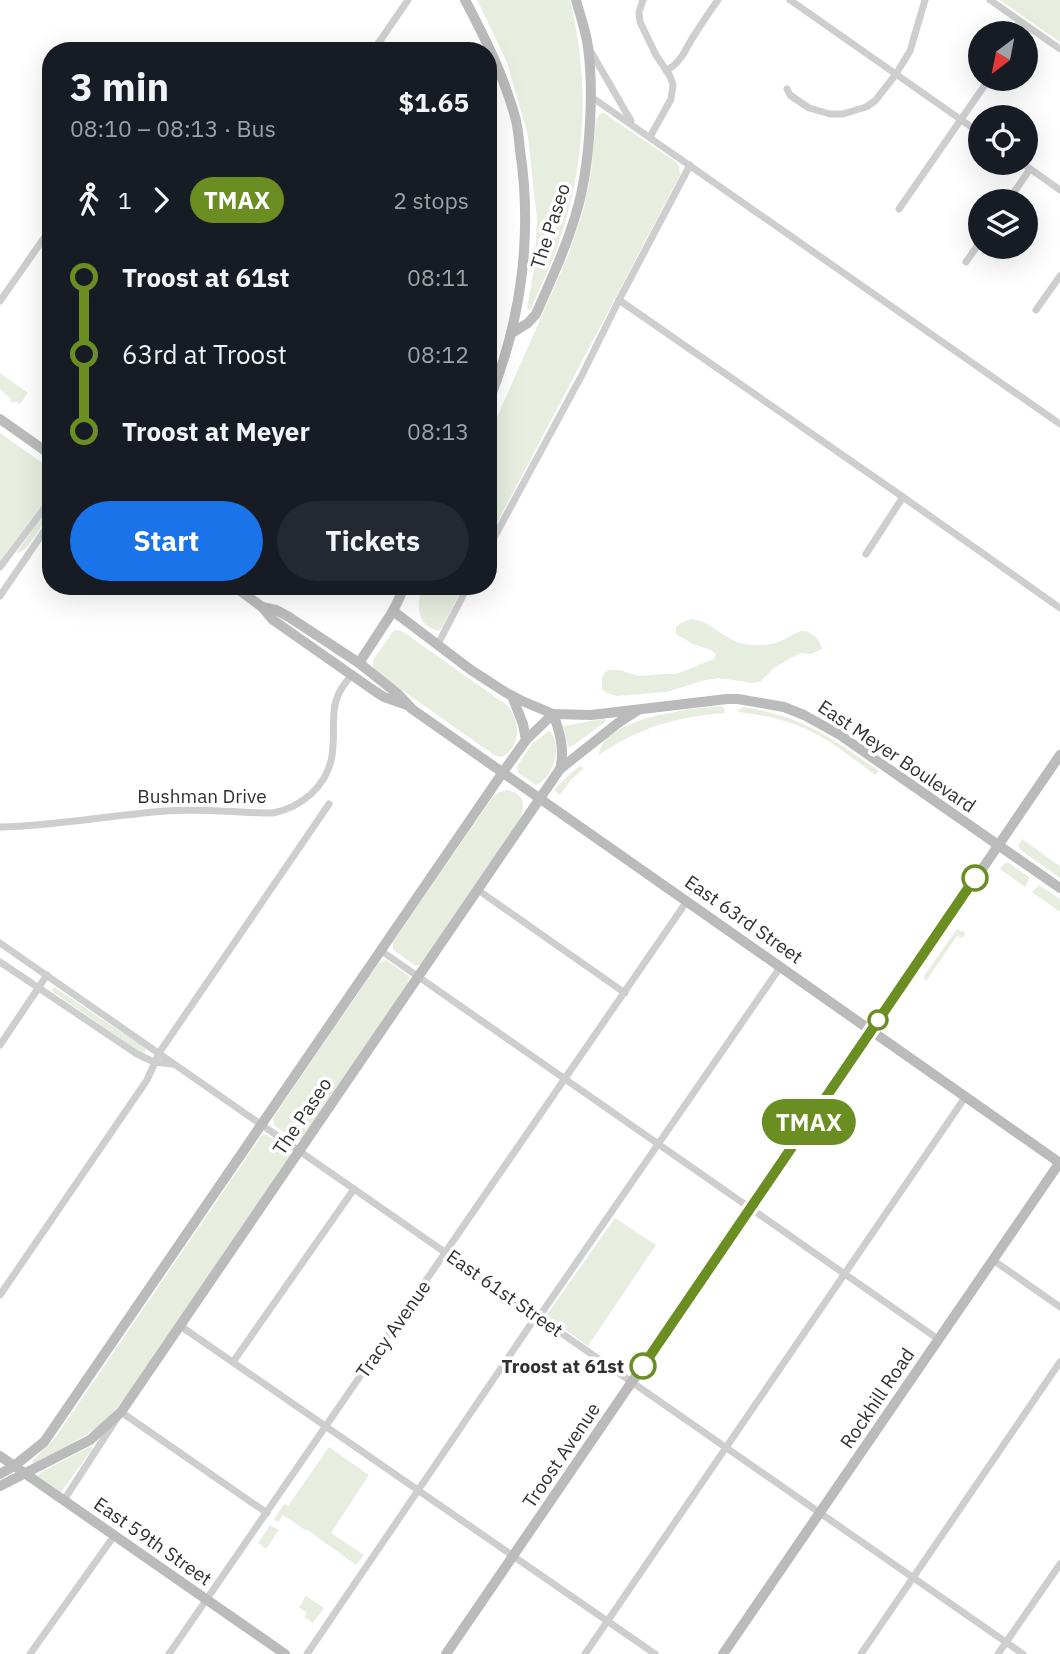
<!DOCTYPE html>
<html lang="en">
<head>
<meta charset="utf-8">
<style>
	body { margin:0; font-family:"IBM Plex Sans",sans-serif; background:#242831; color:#f1f3f6; height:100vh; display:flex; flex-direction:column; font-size:26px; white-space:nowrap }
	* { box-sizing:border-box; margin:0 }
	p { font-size:23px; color:#9ea1a6 }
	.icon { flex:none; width:38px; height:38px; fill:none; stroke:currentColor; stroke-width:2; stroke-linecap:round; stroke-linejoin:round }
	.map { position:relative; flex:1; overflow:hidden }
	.side { position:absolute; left:42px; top:42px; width:455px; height:553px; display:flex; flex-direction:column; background:#171b24; border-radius:28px; box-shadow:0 7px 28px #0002 }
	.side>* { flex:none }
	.badge { padding:0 14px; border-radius:23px; font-size:24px; line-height:46px }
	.needle { width:46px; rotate:212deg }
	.buttons { position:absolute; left:968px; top:21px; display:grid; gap:14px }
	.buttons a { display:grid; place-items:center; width:70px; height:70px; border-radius:50%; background:#171b24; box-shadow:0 7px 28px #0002; font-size:35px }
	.map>.badge { position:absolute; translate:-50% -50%; box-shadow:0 0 0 4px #fff }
	.legs { display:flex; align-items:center; gap:10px; height:77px; padding:0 28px; font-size:23px }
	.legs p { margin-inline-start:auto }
	.headline { display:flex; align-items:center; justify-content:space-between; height:119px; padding:0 28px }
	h1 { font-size:38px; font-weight:800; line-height:52px }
	.action { display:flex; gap:14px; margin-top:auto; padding:14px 28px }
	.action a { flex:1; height:80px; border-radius:42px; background:#1a73e8; color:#fff; font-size:28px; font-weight:800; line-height:80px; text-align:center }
	.action a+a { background:#242831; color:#f1f3f6 }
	ul { padding:0 28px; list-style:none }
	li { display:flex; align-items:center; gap:24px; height:77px; font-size:26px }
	li i { display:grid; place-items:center; width:10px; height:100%; margin:0 9px; background:currentColor }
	li i::after { content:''; width:18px; height:18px; margin:-9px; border:5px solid; border-radius:50%; background:#171b24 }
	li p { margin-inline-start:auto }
	li:first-child i { background:linear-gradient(#0000 50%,currentColor 0) }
	li:last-child i { background:linear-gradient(currentColor 50%,#0000 0) }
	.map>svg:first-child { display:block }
	.green { fill:#e7eedf }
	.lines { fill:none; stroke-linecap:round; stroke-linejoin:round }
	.street { stroke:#cecece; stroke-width:7 }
	.secondary { stroke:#bbb; stroke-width:10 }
	.line-1-casing { stroke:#fff; stroke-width:16 }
	.line-1 { stroke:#6b8e23; stroke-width:10 }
	.stop-1-dot { fill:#fff; stroke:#6b8e23; stroke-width:3.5 }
	.labels { text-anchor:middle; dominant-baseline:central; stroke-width:7; stroke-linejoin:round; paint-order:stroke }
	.street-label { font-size:19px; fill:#313131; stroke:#fff }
	.stop-label { font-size:19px; font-weight:bold; fill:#313131; stroke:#fff; text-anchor:end }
</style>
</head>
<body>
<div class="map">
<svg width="1060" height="1654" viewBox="0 0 1060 1654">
	<rect width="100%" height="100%" fill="#fff"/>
	<g class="green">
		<path d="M477,0H570C590,83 586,162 559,242C551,266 539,289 530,311L527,308L534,269L537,220L528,136L507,62Z"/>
		<polygon points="1000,0 1060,0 1060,42"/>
		<polygon points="604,113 676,162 679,166 680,175 488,540 488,438 568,256 583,211 591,175 596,120 600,114"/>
		<polygon points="0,373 28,393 20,404 17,402 11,402 10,398 0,389"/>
		<polygon points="0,433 51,469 51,492 0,561"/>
		<polygon points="45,512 50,512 49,516 27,547 19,553 17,552"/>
		<path d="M423,586H463L442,628L439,631C416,627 416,603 423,586Z"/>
		<path d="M690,619C715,620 725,646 756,645C763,645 771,645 778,642C785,640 791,635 798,632C809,628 820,638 822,649L811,654L801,653L791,658L774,668L760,682L752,683L719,678L706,680L666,692L617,696L607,693L602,689V678L605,672L610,670H620L638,676L664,674H676L714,659L716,654L711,650L693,644L676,634V627L681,623Z"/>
		<path d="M394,630L401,631L405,633L508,706C520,721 522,747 501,757L494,755L375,671L373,667V660Z"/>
		<path d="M721,706L724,708L725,713C676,717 640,727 599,755C602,718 692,708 721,706Z"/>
		<path d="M744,707C802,716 832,738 879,771L875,775C856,761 837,745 816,734C792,721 765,715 738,712L739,709Z"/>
		<polygon points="603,719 606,720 605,722 574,745 570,747 568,746 563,726"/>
		<path d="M549,731C564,744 553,779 536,785L518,773L517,766L532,744Z"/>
		<path d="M580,766L583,767V769L571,780L560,795L554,790C557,786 576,768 580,766Z"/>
		<path d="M507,790C524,793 526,804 520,819L421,964L416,966L393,950V942L492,798L499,792Z"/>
		<polygon points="1022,839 1060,866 1060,878 1022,851 1018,846"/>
		<polygon points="1005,863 1009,863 1029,877 1029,880 1025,887 1000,869"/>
		<polygon points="1039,885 1060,899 1060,912 1032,892"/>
		<polygon points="957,929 965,933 965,935 962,938 957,936 926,981 924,979 924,976"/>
		<polygon points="386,960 409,976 407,986 303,1138 301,1140 294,1139 275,1126 273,1120 275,1115 378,964"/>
		<polygon points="54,987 145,1048 146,1051 142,1053 53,992 52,990"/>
		<path d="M262,1135H267L289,1150L290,1156L141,1374C130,1390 119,1408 104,1421C84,1439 57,1451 34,1463L32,1461L55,1438Z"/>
		<polygon points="615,1218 656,1245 588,1346 548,1317 548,1313"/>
		<polygon points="91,1446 93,1448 61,1492 38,1476 40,1473"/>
		<polygon points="329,1447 369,1475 331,1533 364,1555 356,1565 306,1529 305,1530 283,1515 278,1522 274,1519 284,1504 288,1506"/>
		<polygon points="270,1525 279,1530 266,1549 258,1543"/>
		<polygon points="306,1596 324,1608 313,1623 304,1617 307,1613 299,1607"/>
	</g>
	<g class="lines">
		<g class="street">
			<polyline points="643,0 639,12 640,22 656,55 670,76 673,85 671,99 650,137"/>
			<polyline points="790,0 980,133"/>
			<polyline points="990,0 1060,49"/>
			<polyline points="590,50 631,121"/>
			<polyline points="373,51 408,0"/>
			<path d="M666,71C683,61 685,49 695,34C702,23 710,11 718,0"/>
			<polyline points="787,89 790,95 809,108 830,114 843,114 866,107 875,101 896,74 910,51 925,0"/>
			<polyline points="590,96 1060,424"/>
			<polyline points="1022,163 1060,190"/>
			<polyline points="1008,201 1030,169"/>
			<polyline points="899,209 989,79"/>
			<polyline points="966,262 980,242"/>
			<polyline points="619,300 903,497 1060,608"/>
			<polyline points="0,301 51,228"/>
			<polyline points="1036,310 1060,276"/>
			<polyline points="488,549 583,373 619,300 690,165"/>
			<polyline points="866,554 903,497"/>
			<polyline points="0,567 51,499"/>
			<polyline points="0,596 51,521"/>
			<polyline points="438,644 468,586"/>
			<path d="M0,827C57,826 110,815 166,811C201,808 238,813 273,813C302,807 327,786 332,756C337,723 325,703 352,675"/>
			<polyline points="478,890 625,993"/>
			<polyline points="0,943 1023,1654"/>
			<polyline points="380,950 938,1339"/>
			<polyline points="0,962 137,1054 154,1062 172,1064"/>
			<polyline points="0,1045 47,975"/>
			<polyline points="993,1260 1060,1307"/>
			<polyline points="0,1295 147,1080 159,1053 329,804"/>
			<polyline points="179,1325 655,1654"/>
			<polyline points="233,1362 354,1189"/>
			<polyline points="64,1500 121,1412 267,1513"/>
			<polyline points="30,1654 114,1536"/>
			<polyline points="169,1654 687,901"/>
			<polyline points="307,1654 533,1321 543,1311 781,966"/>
			<polyline points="585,1654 966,1096"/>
			<polyline points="861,1654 1060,1362"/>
			<polyline points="998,1654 1060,1564"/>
		</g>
		<g class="secondary">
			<path d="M465,0C485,38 502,72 514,113C518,125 519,138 520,150C533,236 521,323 488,403"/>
			<path d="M512,333L528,323L536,314C552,278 569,241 579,203C590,160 594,91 588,47C586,31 580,15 576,0"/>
			<polyline points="0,419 51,455"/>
			<polyline points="234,586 262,607 273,620 376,692 384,697 407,705"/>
			<polyline points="262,607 276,610 289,617 359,663 398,694 412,709 1060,1163"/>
			<polyline points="393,611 471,670 505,692 520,700 553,714 591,715 727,699 738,699 784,707 804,715 840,735 1060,888"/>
			<polyline points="359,663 393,611 405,586"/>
			<polyline points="512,696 523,724 526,740"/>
			<polyline points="560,769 618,723 638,710"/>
			<polyline points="0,1456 285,1654"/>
			<polyline points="0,1474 14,1466 44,1442 503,772 526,740 553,714"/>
			<path d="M0,1486L90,1440L121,1412L560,769C565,750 560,732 553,714"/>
			<polyline points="446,1654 1060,755"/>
			<polyline points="723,1654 1060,1162"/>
		</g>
	</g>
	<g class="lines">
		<g class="line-1-casing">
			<polyline id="line-1" points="643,1366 975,878"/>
		</g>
		<use href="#line-1" class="line-1"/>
	</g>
	<g class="stop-1-dot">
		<circle cx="975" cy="878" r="12"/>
		<circle cx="878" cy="1020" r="9"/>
		<circle cx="643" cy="1366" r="12"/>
	</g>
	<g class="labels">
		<g class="street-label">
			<text transform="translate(550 226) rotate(-72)">The Paseo</text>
			<text transform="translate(897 756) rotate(34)">East Meyer Boulevard</text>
			<text x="202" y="796">Bushman Drive</text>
			<text transform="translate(744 919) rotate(35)">East 63rd Street</text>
			<text transform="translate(302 1116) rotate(-56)">The Paseo</text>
			<text transform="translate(505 1293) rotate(35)">East 61st Street</text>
			<text transform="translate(393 1329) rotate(-55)">Tracy Avenue</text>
			<text transform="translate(877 1398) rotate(-56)">Rockhill Road</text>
			<text transform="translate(561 1455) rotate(-56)">Troost Avenue</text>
			<text transform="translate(153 1541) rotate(35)">East 59th Street</text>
		</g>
		<g class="stop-label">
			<text x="624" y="1366">Troost at 61st</text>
		</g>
	</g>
</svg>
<div class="buttons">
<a><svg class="needle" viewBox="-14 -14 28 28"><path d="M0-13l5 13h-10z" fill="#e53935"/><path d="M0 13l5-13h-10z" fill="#9ea1a6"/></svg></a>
<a><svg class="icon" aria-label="locate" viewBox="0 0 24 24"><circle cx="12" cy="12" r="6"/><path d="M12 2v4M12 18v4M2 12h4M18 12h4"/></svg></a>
<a><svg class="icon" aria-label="layers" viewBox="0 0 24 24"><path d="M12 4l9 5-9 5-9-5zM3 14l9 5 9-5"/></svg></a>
</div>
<b class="badge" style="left:809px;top:1122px;background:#6b8e23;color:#fff">TMAX</b>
<section class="side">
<div class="headline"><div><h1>3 min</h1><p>08:10 – 08:13 · Bus</p></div><b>$1.65</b></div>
<div class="legs"><svg class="icon" aria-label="walk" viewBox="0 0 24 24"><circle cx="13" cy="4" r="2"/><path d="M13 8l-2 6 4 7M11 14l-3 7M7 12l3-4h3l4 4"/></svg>1<svg class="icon" aria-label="forward" viewBox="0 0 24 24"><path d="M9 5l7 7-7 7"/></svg><b class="badge" style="background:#6b8e23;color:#fff">TMAX</b><p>2 stops</p></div>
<ul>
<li><i style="color:#6b8e23"></i><b>Troost at 61st</b><p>08:11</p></li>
<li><i style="color:#6b8e23"></i><span>63rd at Troost</span><p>08:12</p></li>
<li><i style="color:#6b8e23"></i><b>Troost at Meyer</b><p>08:13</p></li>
</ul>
<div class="action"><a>Start</a><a>Tickets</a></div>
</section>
</div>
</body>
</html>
